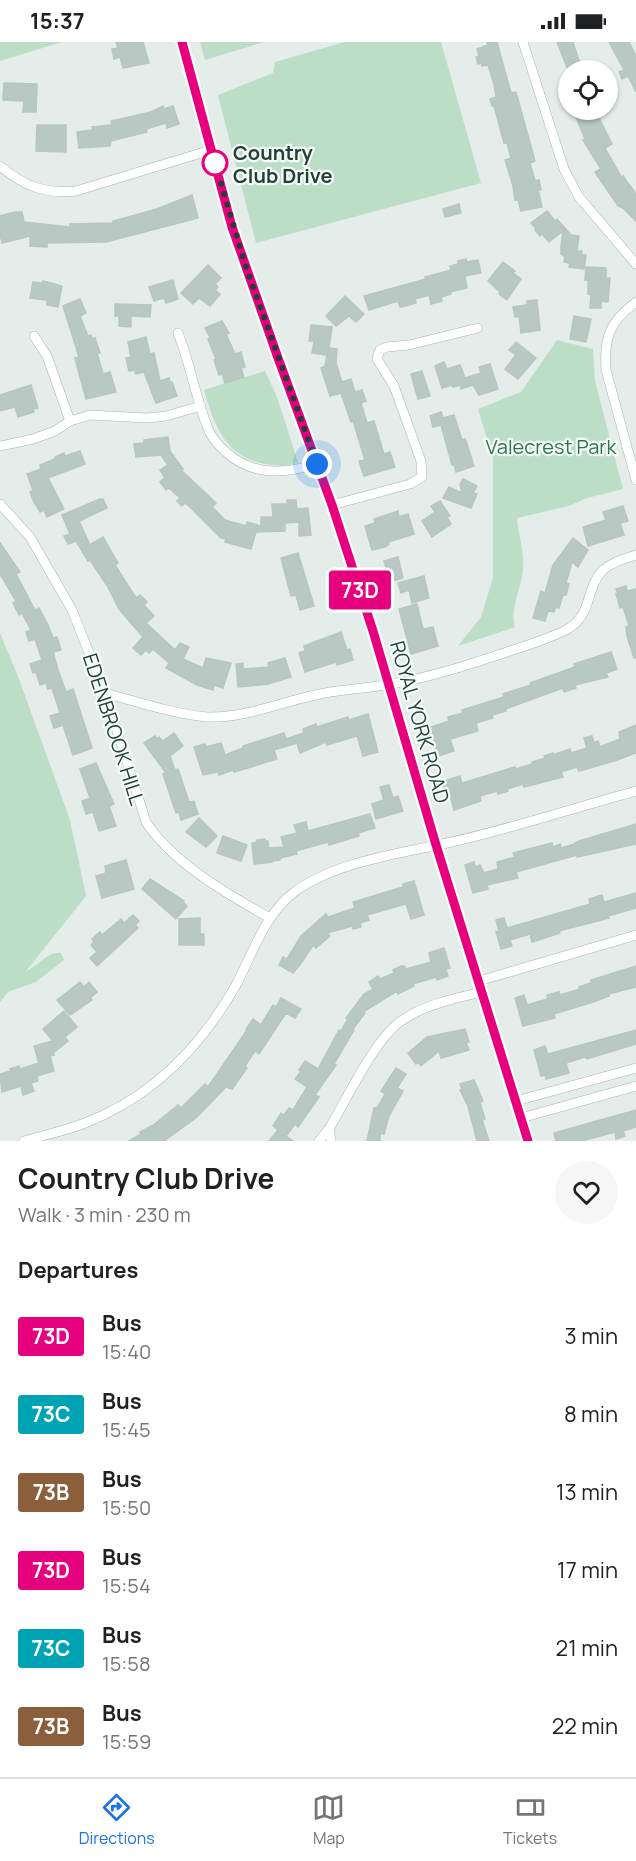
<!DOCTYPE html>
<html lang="en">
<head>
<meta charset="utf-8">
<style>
	body { margin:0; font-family:Manrope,sans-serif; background:#f6f6f6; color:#202124; height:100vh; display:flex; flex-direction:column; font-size:22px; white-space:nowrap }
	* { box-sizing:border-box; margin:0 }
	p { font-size:20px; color:#757577 }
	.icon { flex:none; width:33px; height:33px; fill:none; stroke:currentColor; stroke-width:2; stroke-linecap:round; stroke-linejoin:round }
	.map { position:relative; height:1099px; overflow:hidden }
	.details { display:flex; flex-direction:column; background:#fff; flex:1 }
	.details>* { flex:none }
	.badge { padding:0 12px; border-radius:4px; font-size:21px; line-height:39px }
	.fabs { position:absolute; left:558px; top:18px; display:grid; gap:12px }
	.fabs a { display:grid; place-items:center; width:60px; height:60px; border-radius:50%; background:#fff; box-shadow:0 2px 4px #0004; font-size:30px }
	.you { position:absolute; width:30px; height:30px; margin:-15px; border:4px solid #fff; border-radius:50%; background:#1a73e8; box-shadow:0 0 0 9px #1a73e833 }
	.map>.badge { position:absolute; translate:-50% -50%; box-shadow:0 0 0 3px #fff }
	h2 { padding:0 18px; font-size:22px; line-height:54px }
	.round { display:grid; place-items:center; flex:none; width:63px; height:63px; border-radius:32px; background:#f6f6f6 }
	.head { display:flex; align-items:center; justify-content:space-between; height:102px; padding:0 18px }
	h1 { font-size:28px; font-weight:700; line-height:45px }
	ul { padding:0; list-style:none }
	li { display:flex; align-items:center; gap:18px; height:78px; padding:0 18px }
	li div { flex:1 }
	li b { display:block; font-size:22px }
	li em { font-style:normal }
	li .badge { min-width:66px; font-weight:700; text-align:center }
	.status { display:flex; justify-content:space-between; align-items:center; height:42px; padding:0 30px; background:#fff; direction:ltr }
	.status svg { height:16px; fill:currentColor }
	.menu { display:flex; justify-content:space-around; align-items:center; height:84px; border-top:2px solid #e0e0e0; background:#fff; font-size:16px; color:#757577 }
	.menu a { display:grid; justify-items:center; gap:3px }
	.menu .current { color:#1a73e8 }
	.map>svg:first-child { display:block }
	.green { fill:#bcdec6 }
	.building { fill:#b9c8c2; stroke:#b6c7c0; stroke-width:1.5 }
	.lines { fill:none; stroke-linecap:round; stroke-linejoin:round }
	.minor-casing { stroke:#a6b5b0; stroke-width:10 }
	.major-casing { stroke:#c1c9c7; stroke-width:14 }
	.minor { stroke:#fff; stroke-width:9 }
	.major { stroke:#68a394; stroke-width:12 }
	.line-casing { stroke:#fff; stroke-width:14 }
	.line { stroke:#e6007e; stroke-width:9 }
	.walk { stroke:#233f38; stroke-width:6; stroke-dasharray:0 10.8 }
	.stop-dot { fill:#fff; stroke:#e6007e; stroke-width:3 }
	.labels { text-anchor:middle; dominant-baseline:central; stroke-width:4.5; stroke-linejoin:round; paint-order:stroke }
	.stop-label { font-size:20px; font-weight:bold; fill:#233f38; stroke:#f4faf7; text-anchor:start }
	.park-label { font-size:20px; fill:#2d764a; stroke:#f4faf7 }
	.street-label { font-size:20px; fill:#233f38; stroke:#f4faf7 }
</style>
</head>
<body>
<div class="status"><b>15:37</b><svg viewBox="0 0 49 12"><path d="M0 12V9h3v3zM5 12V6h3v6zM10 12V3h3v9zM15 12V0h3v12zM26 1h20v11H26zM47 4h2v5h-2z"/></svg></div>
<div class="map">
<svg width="636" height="1099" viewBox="0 0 636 1099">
	<rect width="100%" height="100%" fill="#e4ede9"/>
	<g class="green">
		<polygon points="0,0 62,0 0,19"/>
		<polygon points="200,0 264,0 205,18"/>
		<polygon points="345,0 441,0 481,141 256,201 218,53 273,31 275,20"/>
		<path d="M557,298L593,307L595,339L623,447L587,456L569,464L517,476C518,492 524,508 523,524C523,545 509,565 515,585L458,604L481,575L493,536V416L478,367L521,350Z"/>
		<path d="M265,329L277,355L298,420C289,425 276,424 266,422C226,416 214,383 204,348Z"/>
		<path d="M0,591L19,637L70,778L86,854L26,929C38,925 47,909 61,911L64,918L36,940L8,950L0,960Z"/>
	</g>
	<g class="building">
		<polygon points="116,0 143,0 149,21 123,26 120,15 114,17 112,7 118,6"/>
		<polygon points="487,0 497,0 511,51 516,50 535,119 530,121 535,139 539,138 541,148 538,148 542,165 521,169 518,158 515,158 513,144 505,118 511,116 507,101 504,101 494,64 492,64 490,57 496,55 494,42 488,23 482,24 481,21 478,22 476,15 479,14 477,7 488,3"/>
		<polygon points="557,0 573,0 582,28 568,28"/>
		<polygon points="609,0 629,0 636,14 636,50 628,34 622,37 619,30 624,28"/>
		<polygon points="4,41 37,42 36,70 23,70 24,59 3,58"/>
		<polygon points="163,64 164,67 173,64 179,82 167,86 166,81 146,87 147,90 111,99 110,104 79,106 77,90 93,88 92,85 112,83 111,79 151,70"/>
		<polygon points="575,68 595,68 612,102 605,106 622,136 623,134 636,152 636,179 623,166 618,164 595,130 601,127 583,98 585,97 575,73 577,73"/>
		<polygon points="37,83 66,83 66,110 36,109"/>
		<polygon points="192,153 198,176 106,200 47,201 47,205 30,204 30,194 2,201 0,192 0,174 15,170 22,170 24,180 70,185 70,182 113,181 113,179 157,167"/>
		<polygon points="459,162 461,171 445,175 443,167"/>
		<polygon points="547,169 555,179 557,177 571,193 579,194 577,209 582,209 582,213 586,213 584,227 569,225 570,221 564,220 565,215 561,212 561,204 563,189 549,200 542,192 540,194 535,188 536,187 531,181"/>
		<polygon points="466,217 467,220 478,218 481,231 465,234 467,246 450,250 451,252 441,255 442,259 431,262 429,253 415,257 416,261 409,263 400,265 398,259 369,268 364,254 426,237 425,235 451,228 450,224 458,222 458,219"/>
		<polygon points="503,220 515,229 513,231 521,237 507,258 499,252 500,250 488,239"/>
		<polygon points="208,223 221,236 215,242 218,245 215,248 220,252 210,264 199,256 193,262 181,251"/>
		<polygon points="586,225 606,226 606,236 610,236 608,260 601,259 601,266 590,266 591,253 588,252 588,238 585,238"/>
		<polygon points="173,238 178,257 166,261 164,256 154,259 149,245"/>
		<polygon points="43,239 62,244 58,265 47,263 47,258 30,256 33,240 42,241"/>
		<polygon points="345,254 364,272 356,280 349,274 336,284 326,274"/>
		<polygon points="80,257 86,271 80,274 88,294 91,293 92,297 95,296 100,311 97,311 103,332 110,330 116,350 86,357 75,316 79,315 63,264"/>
		<polygon points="537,258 540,288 521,291 519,274 515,275 513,265 527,263 527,259"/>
		<polygon points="115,262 151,263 150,275 131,274 131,285 119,284 119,274 115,274"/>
		<polygon points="574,274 591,277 586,300 570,297"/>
		<polygon points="222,279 229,291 226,292 235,312 241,310 245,325 241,326 244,335 225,341 222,332 219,333 214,318 216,317 208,297 210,296 205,286"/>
		<polygon points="311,283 332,285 329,306 337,307 336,321 342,340 351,337 355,350 362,348 366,359 361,361 367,381 374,379 384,412 390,410 395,425 364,434 359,419 365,418 353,379 351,380 341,351 330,354 321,326 325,324 327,313 312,311 314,299 309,299"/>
		<polygon points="146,295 150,312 154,311 160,339 169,336 170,340 172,340 177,354 156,361 144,330 136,332 134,328 129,329 126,316 131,315 128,300"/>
		<polygon points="516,300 536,316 518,337 505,327 516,313 509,308"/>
		<polygon points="444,320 447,327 460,323 465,336 481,331 479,325 490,322 498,347 479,353 473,343 461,347 460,343 453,345 453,343 442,346 435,324"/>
		<polygon points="422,329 430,354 418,357 411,332"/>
		<polygon points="31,343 38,366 33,367 34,370 18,375 15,365 0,369 0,353"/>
		<polygon points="441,370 443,376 454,373 462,398 465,397 466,399 474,424 456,430 454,422 452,423 441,383 433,385 430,374"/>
		<polygon points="168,395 170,409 183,427 181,428 216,461 212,465 225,478 246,484 247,480 261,484 261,475 273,475 272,462 287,462 287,458 296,458 297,467 308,466 311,493 299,494 299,480 285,481 285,489 256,490 251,507 225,500 226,497 221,496 191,466 185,461 182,464 177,459 180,456 169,446 166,448 160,440 165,436 160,428 168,423 161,413 136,415 134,402 144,401 144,398"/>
		<polygon points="80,409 85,422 48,436 64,467 47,475 44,468 40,470 34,460 30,450 33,448 27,432 41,427 40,423 55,417 55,415 64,411 65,414"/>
		<polygon points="463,437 477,444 473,451 477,452 471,466 443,456 449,445 462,451 460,443"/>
		<polygon points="100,457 100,458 103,457 107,466 79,479 90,503 103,495 118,521 115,523 136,556 140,553 147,560 144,563 154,574 146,581 175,608 180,601 189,605 183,617 203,626 206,616 231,621 223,646 214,643 213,648 197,643 166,626 169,621 153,607 149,611 146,608 141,613 133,606 143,595 119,567 108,545 90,518 88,519 76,499 68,502 64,494 70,492 62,473"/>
		<polygon points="440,459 450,474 447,475 451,482 432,495 422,479 435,470 431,464"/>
		<polygon points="623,464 628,479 620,481 624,493 588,504 583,485 606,478 603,470"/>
		<polygon points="398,469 399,475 408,472 414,492 388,500 389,502 385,505 372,508 365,484 375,481 374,477"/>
		<polygon points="573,496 588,508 578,525 572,520 566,541 569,542 566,553 563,553 559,566 556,565 554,570 548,569 545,579 533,576 541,549 545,551 553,523"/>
		<polygon points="0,501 20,530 16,532 35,568 39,566 48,583 53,596 57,595 61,608 53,610 58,628 66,650 73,647 92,706 73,713 63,683 54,686 50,674 60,671 52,646 48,647 46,641 40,643 36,630 33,631 30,622 42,618 35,597 29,599 26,590 31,588 22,571 19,573 13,561 16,559 0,532"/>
		<polygon points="298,511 314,564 300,568 296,553 291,554 281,516"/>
		<polygon points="398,515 403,536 386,541 384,533 388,532 384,519"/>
		<polygon points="424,534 429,556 412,561 409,548 401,551 398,541"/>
		<polygon points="626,544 627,549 636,547 636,616 634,616 627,594 626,585 629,584 623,565 620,566 616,552 618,552 616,547"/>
		<polygon points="417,562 423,587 433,585 438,604 411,612 399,567"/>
		<polygon points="341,590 347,608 350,607 353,618 337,623 336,620 305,630 299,611 305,609 304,604"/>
		<polygon points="611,610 617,627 606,631 608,635 575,643 576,646 564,650 563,646 505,667 506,669 492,673 493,676 476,681 478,689 450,697 454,709 438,714 431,685 449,679 448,675 463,671 462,668 504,655 503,652 531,643 530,641 575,625 574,622"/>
		<polygon points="285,616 291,635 268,642 238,645 236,622 243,621 243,627 269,625 268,621"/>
		<polygon points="368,672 378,710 363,714 357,694 327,703 326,700 300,711 297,701 274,708 277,717 234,730 233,728 219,733 218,730 203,733 194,705 205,702 206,705 221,701 225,713 243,706 243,704 284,691 286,697 304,691 303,687 316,682 317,685 348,675 349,678"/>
		<polygon points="636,683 636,711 614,719 579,729 577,725 561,730 563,735 524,745 523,742 507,747 508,749 498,752 497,749 480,754 481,759 454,768 449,749 445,751 441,740 460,734 462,741 515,725 516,727 532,722 532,720 545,716 544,714 553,711 553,713 570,707 571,711 587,706 584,696 592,694 594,701 598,699 600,705 620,697 619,690"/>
		<polygon points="174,691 183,704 170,714 175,728 178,727 189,760 194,759 198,772 181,778 179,770 176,771 163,732 166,731 144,701 155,694 157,697 159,695 163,699"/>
		<polygon points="96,721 114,762 109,764 116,784 99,789 93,770 86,772 82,759 90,756 80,727"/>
		<polygon points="389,743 393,756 398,754 403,769 376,777 372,762 384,758 380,745"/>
		<polygon points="370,772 375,786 358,791 359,794 329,803 328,800 296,809 297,812 280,816 280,818 272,819 272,820 254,822 252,801 257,800 257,798 265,797 265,799 268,799 269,806 284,805 281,795 297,791 294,783 306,780 308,789"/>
		<polygon points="199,776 217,794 206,805 186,790"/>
		<polygon points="636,782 636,802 577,815 577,813 516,830 518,836 487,843 488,847 473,851 465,823 474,820 475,825 480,823 484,831 498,827 497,820 515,815 513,811 552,801 553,805 560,802 561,806 575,802 575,801 579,799"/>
		<polygon points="223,794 247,803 241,819 217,811"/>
		<polygon points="126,818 134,847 102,856 96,834 106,831 105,824"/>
		<polygon points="150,837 184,859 183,860 187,864 176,877 142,847"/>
		<polygon points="414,839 424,873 411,877 406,862 367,873 369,878 360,881 361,885 353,887 352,884 327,891 330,894 316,906 313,903 302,920 293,931 279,923 283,915 287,917 301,894 326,872 328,875 355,866 353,860 403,845 403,842"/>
		<polygon points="636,851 636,866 608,874 609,876 559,889 560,891 532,900 530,892 510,898 512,904 501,907 496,890 499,889 496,878 504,876 507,886 590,862 589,857 602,853 604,860"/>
		<polygon points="133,873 139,879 135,883 138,886 97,924 90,916 97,910 91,903 94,900 92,897 100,890 102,893 121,877 124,881"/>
		<polygon points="200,876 200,892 204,892 204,903 179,903 179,877"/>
		<polygon points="444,906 450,926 446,927 448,934 437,938 436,935 413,942 414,944 398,952 397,949 363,970 365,971 353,987 354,988 334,1022 336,1023 315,1053 319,1055 298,1085 295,1082 286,1094 293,1099 269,1099 278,1088 273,1084 281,1071 284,1073 289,1066 293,1068 307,1045 295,1037 301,1029 299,1028 305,1019 318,1027 339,988 341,989 348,977 346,976 364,952 373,947 369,940 378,934 380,937 394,931 393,928 401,924 404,924 406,927 431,920 429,911"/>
		<polygon points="636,924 636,945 608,952 609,954 593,960 554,972 555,976 523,984 515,956 524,953 527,963 548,957 547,953 559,950 560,953 580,947 579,945 591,941 591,938"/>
		<polygon points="80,940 84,945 89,940 97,950 90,956 92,958 70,973 57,958"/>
		<polygon points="281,956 301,967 295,976 286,971 259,1012 255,1009 245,1024 247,1026 232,1047 226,1045 197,1075 164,1099 129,1099 141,1092 140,1090 151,1084 151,1085 178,1063 181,1066 205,1042 208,1045 247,988 246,987 253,977 261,983 273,963 276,965"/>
		<polygon points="64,969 77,985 65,995 68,999 53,1011 54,1013 50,1014 54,1029 37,1034 38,1039 31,1041 34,1049 23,1053 21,1044 2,1050 0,1032 11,1029 10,1027 19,1024 20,1027 39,1021 34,1004 53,999 43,987"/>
		<polygon points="465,987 469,1000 466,1000 469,1008 441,1016 439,1009 421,1024 418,1020 416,1022 408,1011 427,995"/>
		<polygon points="636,988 636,1002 587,1017 585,1015 566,1021 569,1031 546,1037 545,1033 541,1034 534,1008 545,1004 548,1012"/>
		<polygon points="396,1026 406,1032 397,1046 403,1049 389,1074 384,1092 380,1091 380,1099 367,1099 374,1066 377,1066 385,1052 381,1049"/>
		<polygon points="474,1038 483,1059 480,1061 485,1077 482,1078 489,1099 477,1099 468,1064 460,1048 462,1047 460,1042"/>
		<polygon points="636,1068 636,1085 623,1089 625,1094 616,1097 615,1090 582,1099 556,1099 554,1091"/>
	</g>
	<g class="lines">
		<g class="minor-casing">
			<g id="minor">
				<polyline points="523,0 564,127 579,155 636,222"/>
				<path d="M0,124C24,144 44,152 76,149L211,108"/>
				<path d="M636,260C609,280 604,296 606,328L636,438"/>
				<path d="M178,291C190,321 195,353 207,384C210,394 218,403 226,410C252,434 284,432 317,422"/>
				<polyline points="34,294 47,314 70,379"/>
				<polyline points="0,404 33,397 55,389 70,379 90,373 147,376 166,374 201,364"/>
				<path d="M0,462L30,495L72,568L105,651L146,780C173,821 227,852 270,876"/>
				<polyline points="332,463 410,442 422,435 421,419 394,344 377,317 380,308 387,305 409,303 478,286"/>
				<path d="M105,651C134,659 178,673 207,675C245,676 279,661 315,653C340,647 366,647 391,642C432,635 471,622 510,609C528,603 548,597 566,588C593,574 585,546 603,528C612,520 625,516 636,513"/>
				<polyline points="479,939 636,893"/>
				<polyline points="516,1059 636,1026"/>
				<polyline points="521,1076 636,1044"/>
				<polyline points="329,1087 331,1099"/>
				<path d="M24,1099C44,1093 65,1089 85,1081C152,1055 201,1005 236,943C253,911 264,874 293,851C334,820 398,812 447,801C511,787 573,766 636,749"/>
				<path d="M319,1099L329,1087C347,1057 376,994 404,977C427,962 456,956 482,950"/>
			</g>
		</g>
		<g class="major-casing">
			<polyline id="major" points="182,0 232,185 278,316 332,463 373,589 436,803 528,1099"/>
		</g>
		<use href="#minor" class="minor"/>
		<use href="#major" class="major"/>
	</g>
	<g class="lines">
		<g class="line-casing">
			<polyline id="line" points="182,0 232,185 278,316 332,463 373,589 436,803 528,1099"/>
		</g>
		<use href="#line" class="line"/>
		<polyline class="walk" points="215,121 246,225 317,422"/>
	</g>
	<circle class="stop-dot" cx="215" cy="121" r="12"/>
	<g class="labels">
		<g class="stop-label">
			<text x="233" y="110">Country<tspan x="233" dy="23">Club Drive</tspan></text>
		</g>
		<g class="park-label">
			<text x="551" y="404">Valecrest Park</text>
		</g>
		<g class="street-label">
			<text transform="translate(420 680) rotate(74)">ROYAL YORK ROAD</text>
			<text transform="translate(114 687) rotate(72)">EDENBROOK HILL</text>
		</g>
	</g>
</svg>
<div class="fabs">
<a><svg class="icon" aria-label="locate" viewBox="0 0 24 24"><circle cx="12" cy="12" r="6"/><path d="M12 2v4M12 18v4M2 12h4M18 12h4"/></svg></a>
</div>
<div class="you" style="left:317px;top:422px"></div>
<b class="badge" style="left:360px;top:548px;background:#e6007e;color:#fff">73D</b>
</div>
<section class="details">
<div class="head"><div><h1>Country Club Drive</h1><p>Walk · 3 min · 230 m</p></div><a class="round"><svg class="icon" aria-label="heart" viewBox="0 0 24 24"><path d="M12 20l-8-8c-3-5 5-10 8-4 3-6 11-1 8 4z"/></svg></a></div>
<h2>Departures</h2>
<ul>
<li><span class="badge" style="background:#e6007e;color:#fff">73D</span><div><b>Bus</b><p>15:40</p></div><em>3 min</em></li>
<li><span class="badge" style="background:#00a3b4;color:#fff">73C</span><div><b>Bus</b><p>15:45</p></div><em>8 min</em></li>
<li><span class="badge" style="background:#8b5e3c;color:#fff">73B</span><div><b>Bus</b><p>15:50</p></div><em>13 min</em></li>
<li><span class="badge" style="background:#e6007e;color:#fff">73D</span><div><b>Bus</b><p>15:54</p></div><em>17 min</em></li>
<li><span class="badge" style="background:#00a3b4;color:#fff">73C</span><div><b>Bus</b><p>15:58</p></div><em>21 min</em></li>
<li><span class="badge" style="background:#8b5e3c;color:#fff">73B</span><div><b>Bus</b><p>15:59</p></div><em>22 min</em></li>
</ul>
</section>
<nav class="menu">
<a class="current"><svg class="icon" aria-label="directions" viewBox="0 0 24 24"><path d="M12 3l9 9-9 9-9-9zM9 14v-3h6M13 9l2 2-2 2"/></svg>Directions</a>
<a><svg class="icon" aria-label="map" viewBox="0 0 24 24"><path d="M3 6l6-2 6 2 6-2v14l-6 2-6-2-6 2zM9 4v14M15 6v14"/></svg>Map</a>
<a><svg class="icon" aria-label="tickets" viewBox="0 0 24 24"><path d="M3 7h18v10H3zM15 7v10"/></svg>Tickets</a>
</nav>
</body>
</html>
